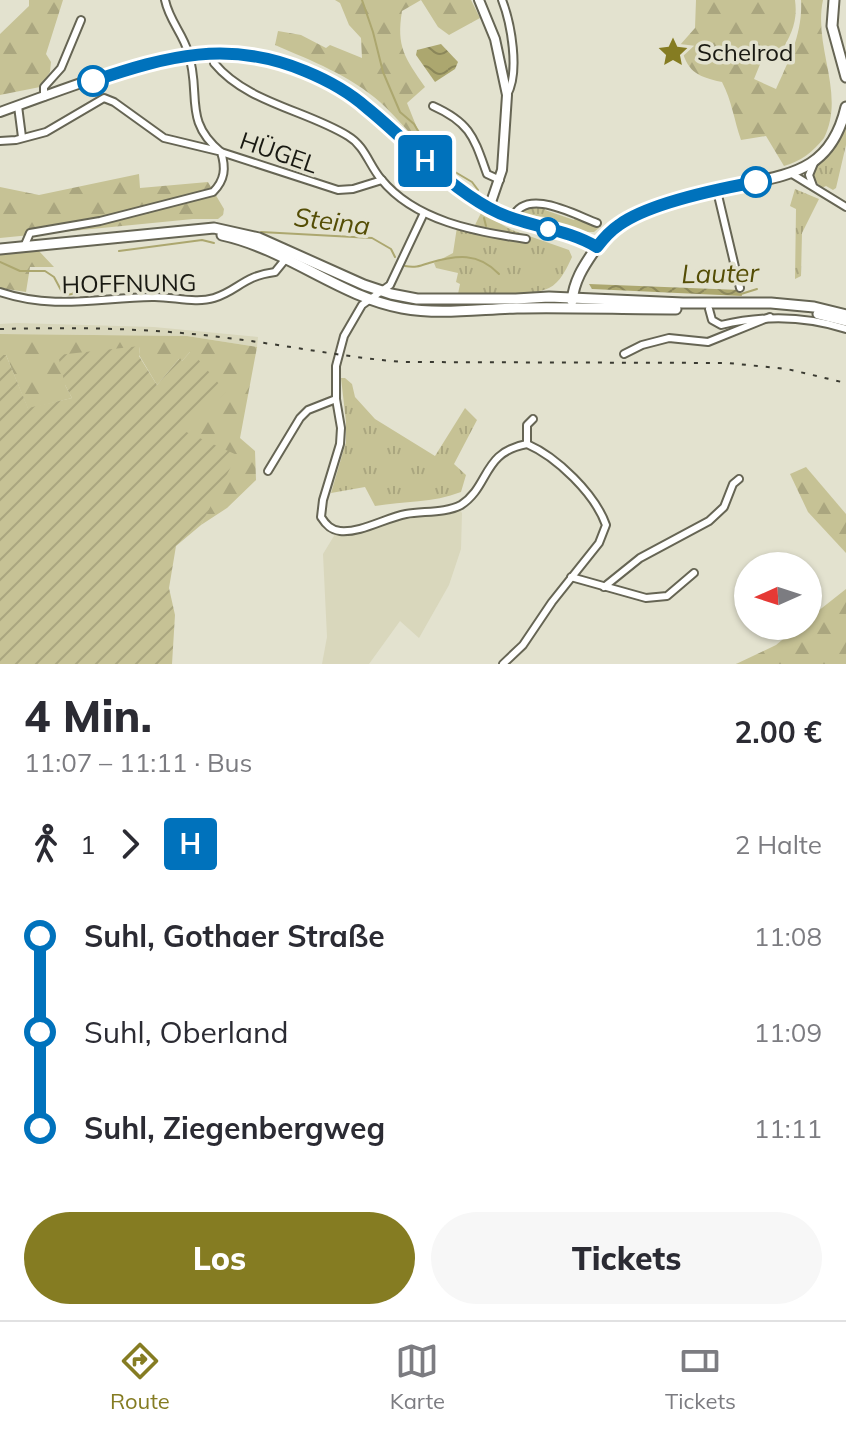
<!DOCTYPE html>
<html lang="de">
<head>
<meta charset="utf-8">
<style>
	body { margin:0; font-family:Mulish,sans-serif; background:#f7f7f7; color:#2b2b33; height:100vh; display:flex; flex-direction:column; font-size:30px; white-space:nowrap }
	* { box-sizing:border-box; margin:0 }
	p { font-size:26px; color:#7c7c81 }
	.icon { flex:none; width:44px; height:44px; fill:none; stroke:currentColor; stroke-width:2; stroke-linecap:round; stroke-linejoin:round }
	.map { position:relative; height:664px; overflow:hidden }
	.side { display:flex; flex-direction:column; background:#fff; flex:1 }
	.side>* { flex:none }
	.badge { padding:0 16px; border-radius:6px; font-size:28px; line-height:52px }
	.needle { width:52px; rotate:267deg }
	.tools { position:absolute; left:734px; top:552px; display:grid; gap:16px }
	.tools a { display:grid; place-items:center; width:88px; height:88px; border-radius:50%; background:#fff; box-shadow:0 2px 6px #0004; font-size:40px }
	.map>.badge { position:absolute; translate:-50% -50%; box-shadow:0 0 0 4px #fff }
	.legs { display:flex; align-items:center; gap:12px; height:88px; padding:0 24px; font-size:26px }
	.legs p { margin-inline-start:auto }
	.headline { display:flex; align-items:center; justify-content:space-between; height:136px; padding:0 24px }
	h1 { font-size:44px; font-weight:800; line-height:60px }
	.action { display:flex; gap:16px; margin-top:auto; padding:16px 24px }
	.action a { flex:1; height:92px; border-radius:48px; background:#857c22; color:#fff; font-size:32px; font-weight:800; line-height:92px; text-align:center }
	.action a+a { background:#f7f7f7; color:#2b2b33 }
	ul { padding:0 24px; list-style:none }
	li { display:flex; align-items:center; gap:28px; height:96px; font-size:30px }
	li i { display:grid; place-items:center; width:12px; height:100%; margin:0 10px; background:currentColor }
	li i::after { content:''; width:20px; height:20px; margin:-10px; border:6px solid; border-radius:50%; background:#fff }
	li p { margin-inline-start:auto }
	li:first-child i { background:linear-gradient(#0000 50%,currentColor 0) }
	li:last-child i { background:linear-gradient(currentColor 50%,#0000 0) }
	.dock { display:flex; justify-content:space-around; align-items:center; height:112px; border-top:2px solid #e1e1e2; background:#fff; font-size:22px; color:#7c7c81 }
	.dock a { display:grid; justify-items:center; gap:4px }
	.dock .current { color:#857c22 }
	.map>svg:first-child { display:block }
	.built { fill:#d9d7bc }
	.grass { fill:url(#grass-tufts) }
	.forest { fill:url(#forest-firs) }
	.garden { fill:url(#garden-furrows) }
	.water { fill:url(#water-waves) }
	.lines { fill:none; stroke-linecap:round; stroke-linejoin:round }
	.stream { stroke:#aca76f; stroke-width:2 }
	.minor-casing { stroke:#666554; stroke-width:10 }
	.tertiary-casing { stroke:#666554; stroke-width:12 }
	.secondary-casing { stroke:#666554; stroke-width:13 }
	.minor { stroke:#fff; stroke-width:6 }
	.tertiary { stroke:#fff; stroke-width:8 }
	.secondary { stroke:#fff; stroke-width:9 }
	.rail { stroke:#3a3a31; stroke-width:2; stroke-dasharray:4 8; stroke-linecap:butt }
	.line-1-casing { stroke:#fff; stroke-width:18 }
	.line-1 { stroke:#0072bc; stroke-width:12 }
	.stop-1-dot { fill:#fff; stroke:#0072bc; stroke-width:4 }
	.labels { text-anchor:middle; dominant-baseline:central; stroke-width:7; stroke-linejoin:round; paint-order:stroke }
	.poi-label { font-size:24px; fill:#191912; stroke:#e3e2cf; text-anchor:start }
	.street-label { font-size:24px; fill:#191912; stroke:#e3e2cf }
	.water-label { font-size:26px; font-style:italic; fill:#544d05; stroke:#e3e2cf }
</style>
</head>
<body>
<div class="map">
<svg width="846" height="664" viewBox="0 0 846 664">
	<defs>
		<pattern id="grass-tufts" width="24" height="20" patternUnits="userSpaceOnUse" patternTransform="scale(2)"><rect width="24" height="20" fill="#c6c295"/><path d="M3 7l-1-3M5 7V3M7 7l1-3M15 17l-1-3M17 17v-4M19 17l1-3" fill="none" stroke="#aaa67f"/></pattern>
		<pattern id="forest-firs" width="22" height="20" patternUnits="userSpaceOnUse" patternTransform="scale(2)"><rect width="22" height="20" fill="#c6c295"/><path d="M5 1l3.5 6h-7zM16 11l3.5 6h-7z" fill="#aaa67f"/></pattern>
		<pattern id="garden-furrows" width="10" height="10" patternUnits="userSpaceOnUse" patternTransform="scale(2)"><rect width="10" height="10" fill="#c6c295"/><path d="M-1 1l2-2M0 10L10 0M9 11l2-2" fill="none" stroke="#aaa67f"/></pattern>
		<pattern id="water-waves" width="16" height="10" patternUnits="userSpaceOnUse" patternTransform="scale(2)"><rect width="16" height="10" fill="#aca76f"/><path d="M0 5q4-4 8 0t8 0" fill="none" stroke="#8b875a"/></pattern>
	</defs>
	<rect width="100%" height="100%" fill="#e3e2cf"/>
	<g class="built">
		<polygon points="17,323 154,327 258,337 257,347 187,336 0,334 0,324"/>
		<polygon points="458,507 462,513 461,549 449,585 419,638 400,621 369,664 322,664 327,637 323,554 337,531 349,531 388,519"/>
	</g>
	<g class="grass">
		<path d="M846,126V145L836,188L833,190L826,186L822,188L811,176C818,159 836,145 846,126Z"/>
		<polygon points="795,189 819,199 802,233 801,276 795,279 796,209 790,206"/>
		<polygon points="545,206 545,210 574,220 576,217 597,225 599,228 594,232 587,232 554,221 554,218 519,214 528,207"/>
		<path d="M481,213L512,230L569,250L572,257C567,268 560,283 549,288C534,296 477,294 458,294L460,284L456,282L458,273L436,268L434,263L453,253L457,227L472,231Z"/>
		<path d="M341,378H345L352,384L355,397L375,419L435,456L465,408L477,420L454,464L466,475L461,492C433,503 404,501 375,506L365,487L331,493L346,442V422Z"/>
	</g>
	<g class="forest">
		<polygon points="29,0 63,0 46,54 51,62 50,72 40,87 0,95 0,34 29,6"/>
		<path d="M335,0H471L480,18L449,35L438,27L421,0L402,11C396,47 405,58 425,87L407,103L417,128L440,156L438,159C416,143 400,120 380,102C349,75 312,61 275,45L278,31L301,35L326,48L330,45L362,58L361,38L349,25L340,3Z"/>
		<path d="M696,0H795C798,22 791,35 780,54L765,52L754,79L776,89C789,60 803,32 801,0H823C813,47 846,94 824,138C813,152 801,161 784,166L766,136L741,140C734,120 732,101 722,82C694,76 688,71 680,45L695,28Z"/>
		<polygon points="139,174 140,188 208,182 224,209 223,215 218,219 193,219 0,238 0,187 39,195"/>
		<polygon points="38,250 54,267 30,267 26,292 0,288 0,254"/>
		<polygon points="0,334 187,336 257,347 240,438 255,451 256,480 227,508 201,525 212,501 183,431 190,352 182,361 179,359 157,385 139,355 140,347 65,385 72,398 28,409 6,355 0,355"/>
		<polygon points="806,467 846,514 846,553 808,512 790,474"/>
		<polygon points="846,589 846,664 736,664 776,645 799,626 808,626 808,619"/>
	</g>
	<polygon class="garden" points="140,346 139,356 157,385 180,358 182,361 191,351 226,392 184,431 237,455 201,525 176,546 169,588 175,615 172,664 0,664 0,355 6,355 28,408 72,398 65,385 58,355"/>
	<g class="water">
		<polygon points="441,44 458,62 455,69 435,82 416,55 417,50"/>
		<polygon points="589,284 740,290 742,296 592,289"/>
	</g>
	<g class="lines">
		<g class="stream">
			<polyline points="362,0 373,32 383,72 400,112 414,124 431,153 445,166 472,182 478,190"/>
			<polyline points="484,218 486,226"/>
			<polyline points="261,232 372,238 391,249 395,257"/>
			<polyline points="119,251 202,240 214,243"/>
			<polyline points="0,262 20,271 45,271 54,277 62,292 66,295 72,294 83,285"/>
			<path d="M405,266C415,268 420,266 429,263C457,255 478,252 499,274"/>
			<polyline points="741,294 757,289"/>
		</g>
		<g class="minor-casing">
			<g id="minor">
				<path d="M165,0C169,20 183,34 188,52C202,94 182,120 221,152L338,190L353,189L382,180"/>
				<path d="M502,0C511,23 520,72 507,95"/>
				<path d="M214,63C247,103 306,110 348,136C365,146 369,165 381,179C415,221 476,232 526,239"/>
				<polyline points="44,97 44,87 61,68 81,20"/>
				<polyline points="18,106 22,137"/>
				<path d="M433,106C471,123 474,138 487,174L500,180"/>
				<polyline points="0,141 16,140 46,132 104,98 114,102 164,138 218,151"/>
				<polyline points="792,174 846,207"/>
				<polyline points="813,186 809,175 814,163"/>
				<polyline points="717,191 740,288"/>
				<path d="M424,213L390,285L362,305L344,336L336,366V399L341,428L340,444L323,500L321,517C326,525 331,530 340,531C361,533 385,518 406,514C423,511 446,513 461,505C490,486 482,452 527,444"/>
				<path d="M512,219C525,186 575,215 597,223"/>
				<path d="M24,247L30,233L100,221L213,192C225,180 226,168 221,152"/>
				<path d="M0,292C54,310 97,298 152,297C171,296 195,304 214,298C239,290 243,276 275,272L288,256"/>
				<path d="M709,309L712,320L721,325C764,315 804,315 846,329"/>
				<polyline points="624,354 642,345 669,338 708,342 770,317"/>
				<polyline points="527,444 527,425 533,419"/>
				<polyline points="268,471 300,418 308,410 336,399"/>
				<polyline points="571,577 646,598 667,596 694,573"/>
				<polyline points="604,587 640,558 709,521 724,507 733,484 739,479"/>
				<path d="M503,664L523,645L552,602L599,543L606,525C595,494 557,457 527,444"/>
			</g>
		</g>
		<g class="tertiary-casing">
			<g id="tertiary">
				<polyline points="479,0 495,39 507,95 502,170 489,208"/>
				<path d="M0,112C117,71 233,14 347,93C391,123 425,165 468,195C487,207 507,217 528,224C551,230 576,234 597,247"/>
			</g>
		</g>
		<g class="secondary-casing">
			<g id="secondary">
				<polyline points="834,0 832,26 846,77"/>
				<path d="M222,235C287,249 340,297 402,308C439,315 479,309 517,308C570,307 623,309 676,309"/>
				<polyline points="0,249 214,228 259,238 364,285 391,294 417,299 516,299 549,297 683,303 771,303 814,307 846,315"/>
				<path d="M572,301C574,281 583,267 594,251C625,208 686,197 736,186C791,174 831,171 846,107"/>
				<polyline points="818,314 846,321"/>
			</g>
		</g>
		<use href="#minor" class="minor"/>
		<use href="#tertiary" class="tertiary"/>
		<use href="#secondary" class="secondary"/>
		<path class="rail" d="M0,329C73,327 148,328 220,337C281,344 341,357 403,362L728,363L787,369L846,383"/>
	</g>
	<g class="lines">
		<g class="line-1-casing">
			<path id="line-1" d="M93,81C167,56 229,39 305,71C327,80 349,92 367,108C408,141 442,182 489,208C523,227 564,227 597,247C603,239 610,231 619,225C649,203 718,189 756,182"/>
		</g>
		<use href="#line-1" class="line-1"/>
	</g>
	<defs>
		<g id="sight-bare" transform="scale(2.4)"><path d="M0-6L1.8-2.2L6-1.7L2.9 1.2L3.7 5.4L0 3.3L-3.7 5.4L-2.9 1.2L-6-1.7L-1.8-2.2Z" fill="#857c22" stroke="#e3e2cf" stroke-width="2.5" paint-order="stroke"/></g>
	</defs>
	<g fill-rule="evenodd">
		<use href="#sight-bare" x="673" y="52"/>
	</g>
	<g class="stop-1-dot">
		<circle cx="93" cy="81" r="14"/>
		<circle cx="756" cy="182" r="14"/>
		<circle cx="548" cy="229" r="10"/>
	</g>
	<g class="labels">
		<g class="poi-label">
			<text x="697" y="52">Schelrod</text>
		</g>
		<g class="street-label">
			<text transform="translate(279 152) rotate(19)">HÜGEL</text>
			<text transform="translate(129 283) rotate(-1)">HOFFNUNG</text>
		</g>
		<g class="water-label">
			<text transform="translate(332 221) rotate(7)">Steina</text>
			<text transform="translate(720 273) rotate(-1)">Lauter</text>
		</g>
	</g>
</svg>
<div class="tools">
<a><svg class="needle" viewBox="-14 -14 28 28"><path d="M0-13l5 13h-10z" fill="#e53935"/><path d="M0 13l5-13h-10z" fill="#7c7c81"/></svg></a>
</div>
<b class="badge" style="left:425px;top:161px;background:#0072bc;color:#fff">H</b>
</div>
<section class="side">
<div class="headline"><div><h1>4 Min.</h1><p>11:07 – 11:11 · Bus</p></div><b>2.00 €</b></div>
<div class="legs"><svg class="icon" aria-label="walk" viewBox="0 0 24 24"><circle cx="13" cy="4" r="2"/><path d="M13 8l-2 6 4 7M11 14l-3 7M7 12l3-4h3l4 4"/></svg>1<svg class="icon" aria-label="forward" viewBox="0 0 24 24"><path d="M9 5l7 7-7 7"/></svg><b class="badge" style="background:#0072bc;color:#fff">H</b><p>2 Halte</p></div>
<ul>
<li><i style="color:#0072bc"></i><b>Suhl, Gothaer Straße</b><p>11:08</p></li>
<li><i style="color:#0072bc"></i><span>Suhl, Oberland</span><p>11:09</p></li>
<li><i style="color:#0072bc"></i><b>Suhl, Ziegenbergweg</b><p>11:11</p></li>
</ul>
<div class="action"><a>Los</a><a>Tickets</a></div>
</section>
<nav class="dock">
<a class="current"><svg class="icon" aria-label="directions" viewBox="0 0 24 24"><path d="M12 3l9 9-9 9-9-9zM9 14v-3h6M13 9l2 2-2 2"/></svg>Route</a>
<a><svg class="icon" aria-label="map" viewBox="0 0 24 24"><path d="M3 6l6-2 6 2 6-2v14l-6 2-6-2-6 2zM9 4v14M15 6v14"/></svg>Karte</a>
<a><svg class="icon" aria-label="tickets" viewBox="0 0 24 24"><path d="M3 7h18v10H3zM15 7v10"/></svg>Tickets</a>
</nav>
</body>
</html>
